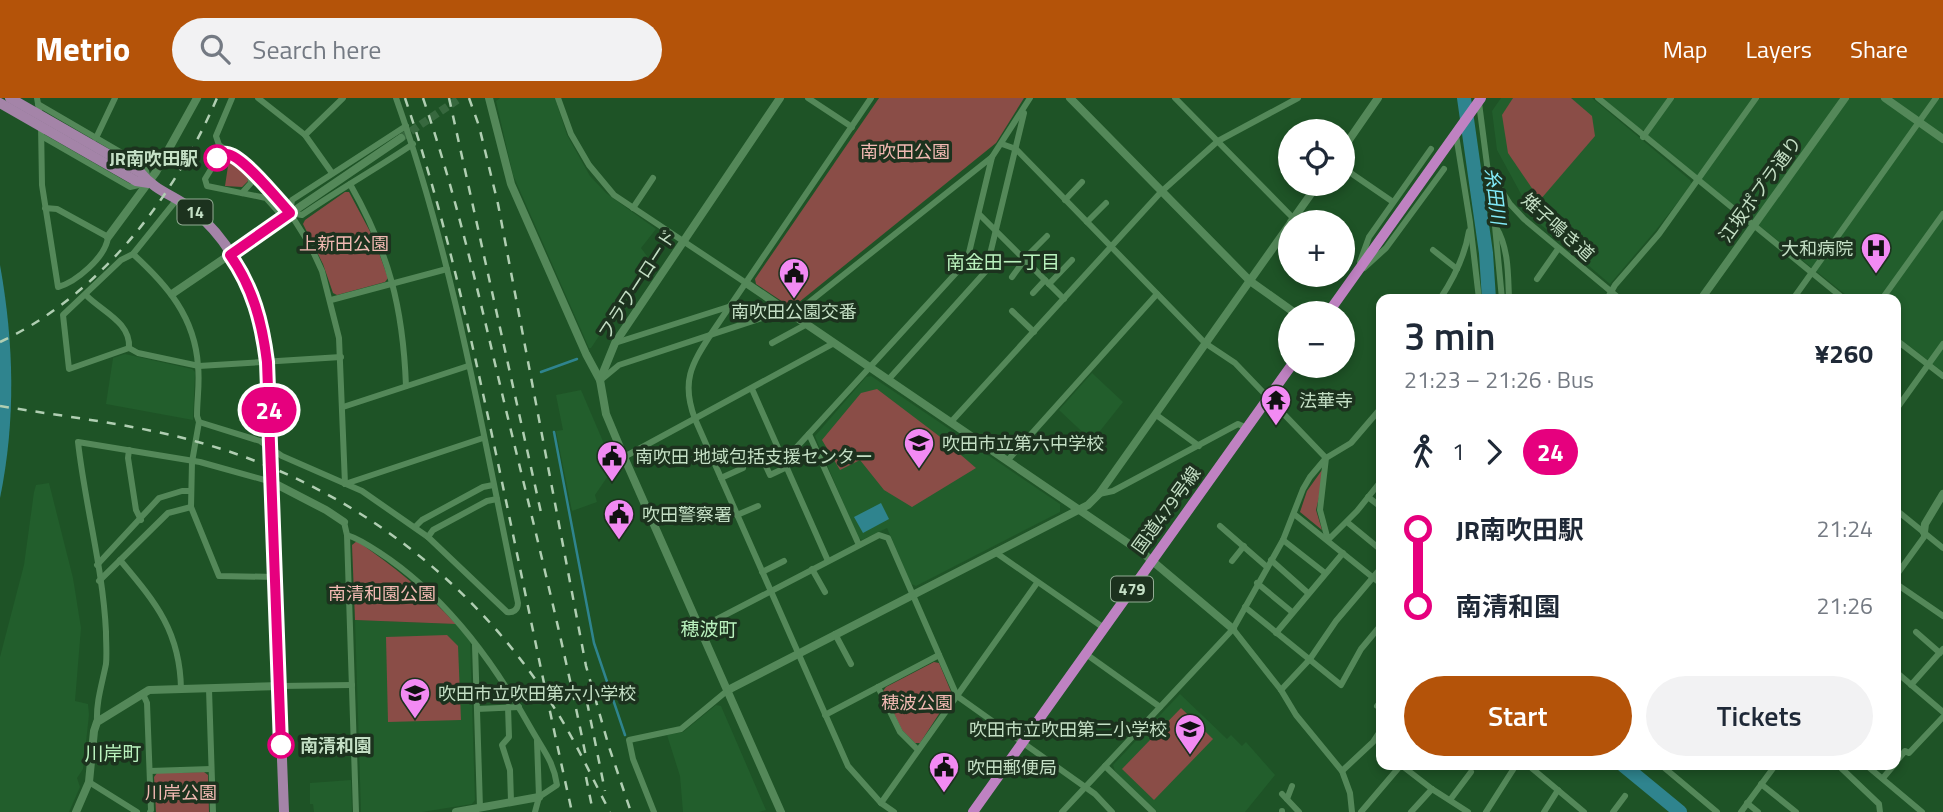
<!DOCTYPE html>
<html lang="en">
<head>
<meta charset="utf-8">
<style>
	body { margin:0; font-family:"Titillium Web","Noto Sans JP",sans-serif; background:#f2f2f3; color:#1f2937; height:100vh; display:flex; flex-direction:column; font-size:26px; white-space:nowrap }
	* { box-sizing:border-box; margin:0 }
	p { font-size:23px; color:#747a83 }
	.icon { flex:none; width:38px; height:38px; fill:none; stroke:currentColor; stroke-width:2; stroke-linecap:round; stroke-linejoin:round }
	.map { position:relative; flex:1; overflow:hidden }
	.drawer { position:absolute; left:1376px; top:196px; width:525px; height:476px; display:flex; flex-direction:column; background:#fff; border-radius:14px; box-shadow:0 4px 10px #0003 }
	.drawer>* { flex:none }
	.badge { padding:0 14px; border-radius:23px; font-size:24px; line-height:46px }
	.tools { position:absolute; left:1278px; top:21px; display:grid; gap:14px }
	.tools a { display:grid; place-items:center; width:77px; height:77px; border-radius:50%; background:#fff; box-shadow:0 4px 10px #0003; font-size:35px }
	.map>.badge { position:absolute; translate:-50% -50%; box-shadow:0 0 0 4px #fff }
	.legs { display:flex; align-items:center; gap:10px; height:77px; padding:0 28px; font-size:23px }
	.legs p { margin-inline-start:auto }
	.head { display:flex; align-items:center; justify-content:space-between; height:119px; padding:0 28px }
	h1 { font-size:38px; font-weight:600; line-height:52px }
	.action { display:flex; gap:14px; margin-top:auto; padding:14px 28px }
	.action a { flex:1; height:80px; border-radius:42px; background:#b45309; color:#fff; font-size:28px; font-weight:600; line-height:80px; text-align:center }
	.action a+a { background:#f2f2f3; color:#1f2937 }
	ul { padding:0 28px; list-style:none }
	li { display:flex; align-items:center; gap:24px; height:77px; font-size:26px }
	li i { display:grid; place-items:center; width:10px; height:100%; margin:0 9px; background:currentColor }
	li i::after { content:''; width:18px; height:18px; margin:-9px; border:5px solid; border-radius:50%; background:#fff }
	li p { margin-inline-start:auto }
	li:first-child i { background:linear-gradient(#0000 50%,currentColor 0) }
	li:last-child i { background:linear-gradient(currentColor 50%,#0000 0) }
	header { display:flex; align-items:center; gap:42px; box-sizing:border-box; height:98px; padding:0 35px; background:#b45309; color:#fff }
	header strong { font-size:33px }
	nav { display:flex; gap:38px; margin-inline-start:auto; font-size:24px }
	.search { width:490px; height:63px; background:#f2f2f3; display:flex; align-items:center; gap:18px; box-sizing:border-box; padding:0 24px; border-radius:38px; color:#747a83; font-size:26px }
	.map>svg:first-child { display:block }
	.built { fill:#225e2c }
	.green { fill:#8a4d47 }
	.water { fill:#2f848e }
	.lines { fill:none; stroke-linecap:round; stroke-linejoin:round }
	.stream { stroke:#2f848e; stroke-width:2.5 }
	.river { stroke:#2f848e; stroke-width:14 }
	.tertiary-tunnel { stroke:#37683e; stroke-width:8; stroke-dasharray:8 4; stroke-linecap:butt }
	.minor { stroke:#548859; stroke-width:6 }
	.tertiary { stroke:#548859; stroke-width:8 }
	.primary { stroke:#a484a8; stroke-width:10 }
	.trunk { stroke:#bf82c2; stroke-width:10 }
	.rail { stroke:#b0ceb2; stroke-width:2.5; stroke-dasharray:9 9; stroke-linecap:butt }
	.line-1-casing { stroke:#fff; stroke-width:16 }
	.line-1 { stroke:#e6007e; stroke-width:10 }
	.stop-1-dot { fill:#fff; stroke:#e6007e; stroke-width:3.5 }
	.labels { text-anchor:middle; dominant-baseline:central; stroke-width:7; stroke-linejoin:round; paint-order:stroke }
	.shield { fill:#1c321e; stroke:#92ab93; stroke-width:2 }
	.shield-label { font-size:16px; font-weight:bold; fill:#c4dfc5 }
	.park-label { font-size:18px; fill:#f1b9b2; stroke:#1c321e }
	.stop-label { font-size:18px; font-weight:bold; fill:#c4dfc5; stroke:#1c321e; text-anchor:end }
	.street-label { font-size:18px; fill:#c4dfc5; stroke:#1c321e }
	.poi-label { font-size:18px; fill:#c4dfc5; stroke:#1c321e; text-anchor:start }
	.water-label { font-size:19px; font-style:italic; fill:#82ebf9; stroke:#1c321e }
	.neighbourhood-label { font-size:19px; fill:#baf2be; stroke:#1c321e }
</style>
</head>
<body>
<header>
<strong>Metrio</strong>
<div class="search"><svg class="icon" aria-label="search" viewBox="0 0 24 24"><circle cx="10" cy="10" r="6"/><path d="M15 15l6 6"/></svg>Search here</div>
<nav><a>Map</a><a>Layers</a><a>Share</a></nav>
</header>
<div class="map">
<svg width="1943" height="714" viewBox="0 0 1943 714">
	<rect width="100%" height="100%" fill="#1e5326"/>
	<g class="built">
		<polygon points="500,0 555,0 567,37 590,78 606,95 656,131 641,150 650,162 591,250 589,250 513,77 496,3"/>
		<polygon points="1501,0 1592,0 1690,82 1692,86 1656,132 1610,186 1526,114 1526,107 1521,96 1497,52 1492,13"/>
		<polygon points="1601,0 1943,0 1943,274 1895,237 1895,201 1851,201 1643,35 1645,32 1639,32"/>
		<polygon points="125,256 192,271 195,274 193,322 106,306 113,260"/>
		<polygon points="1092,275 1123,304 1092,343 1059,312"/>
		<polygon points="871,278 1060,406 1060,414 916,488 911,486 887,430 862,442 858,440 815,338 866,279"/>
		<polygon points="581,292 614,369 595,397 597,404 572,413 556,333 563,332 556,297"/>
		<polygon points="49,385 73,480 81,530 75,603 88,606 89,617 83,671 77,680 80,689 69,714 0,714 0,559 24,467 34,394 36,387"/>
		<polygon points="355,522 456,526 470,543 475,702 472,706 422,714 361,714"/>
		<polygon points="1180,596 1227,641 1231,637 1242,648 1246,644 1275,677 1245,714 1150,714 1115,673 1113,667"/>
		<polygon points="716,607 721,608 766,712 759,714 683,714 680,678 667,637 683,634"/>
		<polygon points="351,682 352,714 314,714 313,706 310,706 310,685"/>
	</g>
	<g class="green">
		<polygon points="879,0 1024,0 996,45 793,209 789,208 756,186 755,181"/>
		<polygon points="1513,0 1571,0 1592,18 1595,38 1540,102 1508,55 1502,17"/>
		<path d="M229,60C239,65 248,72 248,83L242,89L225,88L228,68L220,65Z"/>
		<polygon points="345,94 349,94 374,141 388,180 385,184 337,197 333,195 323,166 303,126 305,122"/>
		<polygon points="877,291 939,338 976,370 912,409 884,392 860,362 840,372 822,342 861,295"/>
		<polygon points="1322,372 1322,386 1316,412 1322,432 1300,414 1307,393"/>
		<path d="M357,443C393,468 426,494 456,526L355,522L352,447Z"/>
		<polygon points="447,537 458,548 461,622 388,624 386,539"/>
		<polygon points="934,564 939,565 952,596 920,645 915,645 902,632 883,593 886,589"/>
		<polygon points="1181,610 1213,641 1154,702 1122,671"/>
		<polygon points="204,674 208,677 209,714 156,714 154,679 157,675"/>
	</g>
	<g class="water">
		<path d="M0,167C14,245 16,322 0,400Z"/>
		<polygon points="881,405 889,421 863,435 854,419"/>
	</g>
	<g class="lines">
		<g class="stream">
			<polyline points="541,274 577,261"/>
			<polyline points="554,334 594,545 625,637"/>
		</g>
		<g class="river">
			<polyline points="1464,0 1486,155 1489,201"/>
			<polyline points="1623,667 1680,714"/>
		</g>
		<polyline class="tertiary-tunnel" points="401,40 460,0"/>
		<g class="minor">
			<polyline points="37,0 40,17"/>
			<polyline points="258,0 305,37 332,75"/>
			<polyline points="558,0 571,36 589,67 614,97 746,185"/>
			<polyline points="808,0 852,29"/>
			<path d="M871,0L711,236C691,267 681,284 695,321L848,668L881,705L894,714"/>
			<polyline points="1175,0 1294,121"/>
			<polyline points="1598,0 1844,201"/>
			<polyline points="1479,5 1495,128 1502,201"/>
			<polyline points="38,6 141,66 145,69 148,81"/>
			<path d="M41,27L42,87L58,189C76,184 106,159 108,139L57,111L45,110"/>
			<polyline points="305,37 343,0"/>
			<polyline points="1456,37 1470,124 1479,201"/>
			<polyline points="43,39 130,89 143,86"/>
			<polyline points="1643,39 1671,0"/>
			<polyline points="96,40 115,0"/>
			<polyline points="1002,46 1016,51 1205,245 1235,265 1326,360 1320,412 1328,442 1357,413 1381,383"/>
			<polyline points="230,55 219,47 216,38 232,0"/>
			<polyline points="1342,69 1393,104"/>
			<polyline points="1488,71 1510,106 1524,121 1620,201"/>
			<path d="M350,86C389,155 403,209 406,288"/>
			<polyline points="242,95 251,85 250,73"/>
			<polyline points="178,100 133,156 121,162 63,217 69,271 129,250 138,255 199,268 341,259"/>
			<polyline points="1065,102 1082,84"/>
			<polyline points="633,110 653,80"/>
			<polyline points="290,115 292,102 406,28"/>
			<path d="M290,115L302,117C338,92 376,71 413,46"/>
			<polyline points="979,116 1064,201"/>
			<polyline points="284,120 266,100 207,88 205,81 219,58 232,57 259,79 290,115 310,147 322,173 339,240 345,386"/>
			<polyline points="1087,124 1106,105"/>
			<path d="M1496,129C1509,150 1508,178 1509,201"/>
			<polyline points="1433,152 1457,171"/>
			<path d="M133,156C167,187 195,219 198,268C200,284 197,301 197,318L199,324L192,364L191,409L219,478L276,479"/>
			<polyline points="1360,164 1369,139 1431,51"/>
			<polyline points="1364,170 1386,150 1444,71"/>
			<polyline points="1012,179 1028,157 1047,138"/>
			<polyline points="1537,181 1558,151"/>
			<polyline points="1049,186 1072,162"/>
			<polyline points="1033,195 1045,182"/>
			<path d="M86,197C101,213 131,224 129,250"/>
			<path d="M1440,201C1454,180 1465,158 1469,133"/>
			<polyline points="1607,201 1615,187 1659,136 1756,0"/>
			<polyline points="1793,201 1936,0"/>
			<polyline points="1882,201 1943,116"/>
			<polyline points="331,202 447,171"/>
			<polyline points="1012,213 1034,234"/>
			<polyline points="793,217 992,59 1030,0"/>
			<polyline points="1895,241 1943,278"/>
			<polyline points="615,245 728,209"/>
			<polyline points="772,245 807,226"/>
			<polyline points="602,281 619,267 786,212"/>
			<polyline points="888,282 986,173 1024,15"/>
			<polyline points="752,291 828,463"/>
			<polyline points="343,309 468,268"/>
			<polyline points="1895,313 1943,246"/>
			<polyline points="1155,316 1199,348"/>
			<path d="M199,324L260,343L282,358L362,393L428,439L507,514C513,515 518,512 518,505C483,336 454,163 396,0"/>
			<polyline points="951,324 1161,94 1218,43 1298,0"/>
			<polyline points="809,336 859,447"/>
			<polyline points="129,352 128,360 136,412 141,422"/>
			<polyline points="624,359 834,245"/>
			<polyline points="784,363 967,163 992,59"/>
			<polyline points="1007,363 1157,196"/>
			<polyline points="764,364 770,377 787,369"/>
			<polyline points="721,380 743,370"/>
			<polyline points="345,386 483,340"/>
			<polyline points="1099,396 1113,393 1238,326 1247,330"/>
			<polyline points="1368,399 1381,409"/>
			<polyline points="1895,411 1943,450"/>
			<polyline points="1294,416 1381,486"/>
			<polyline points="737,417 758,408"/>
			<polyline points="344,424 347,437 356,714"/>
			<polyline points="1347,424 1381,452"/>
			<polyline points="1220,428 1267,469"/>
			<polyline points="415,429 422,422 483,389 493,387"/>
			<path d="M347,437C363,442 375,452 389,461C451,505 496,568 533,634C544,653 554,665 557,687L539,699"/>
			<polyline points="428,439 433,432 487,403 497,401"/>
			<polyline points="1283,442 1325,475"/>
			<polyline points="995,454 1104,530"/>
			<path d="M120,462C156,505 180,533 181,591"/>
			<polyline points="1271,462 1308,495"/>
			<polyline points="1232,463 1244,448"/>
			<polyline points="97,467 159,400 182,393 190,393"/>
			<polyline points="812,471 825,494"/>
			<polyline points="762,474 784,463"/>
			<polyline points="1895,479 1924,439 1924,434"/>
			<polyline points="99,483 168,415 191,409"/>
			<polyline points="1257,485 1292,514"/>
			<polyline points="1895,485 1943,518"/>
			<polyline points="1245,509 1341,587 1361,551 1381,527"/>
			<polyline points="700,530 879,437 888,440 957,598 1095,696 1112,714"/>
			<polyline points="1233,531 1281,592 1296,617 1342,673 1350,695 1352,714"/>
			<polyline points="1916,534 1940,555"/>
			<polyline points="1276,535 1343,455"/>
			<polyline points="835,536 851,566"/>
			<polyline points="475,547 480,710"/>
			<polyline points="1086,556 1160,609"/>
			<polyline points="1895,573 1943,614"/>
			<polyline points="1911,587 1943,551"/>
			<polyline points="280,588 352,587"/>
			<polyline points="878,589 900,634 918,652"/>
			<polyline points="209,591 213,714"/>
			<polyline points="1281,592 1310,561 1336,523 1381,470"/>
			<polyline points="143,596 147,605 151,712 150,714"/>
			<polyline points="1377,608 1381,603"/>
			<polyline points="508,609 509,639 502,647 510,672 511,703"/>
			<polyline points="477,611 519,609"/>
			<polyline points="825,617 939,557"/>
			<path d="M97,624C96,604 102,586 106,566C107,556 106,545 106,534C103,470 85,407 78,344L200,364L272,384"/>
			<polyline points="1895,665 1905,653 1909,655 1943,619"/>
			<polyline points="1401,667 1432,691 1468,714"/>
			<polyline points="1528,667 1584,714"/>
			<polyline points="1661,667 1717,714"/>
			<polyline points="1838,667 1879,706 1880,714"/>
			<polyline points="1866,667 1922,714"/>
			<polyline points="1105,668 1153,714"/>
			<polyline points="150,673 211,671"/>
			<polyline points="1342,673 1373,644 1381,632"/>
			<polyline points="1883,680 1894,667"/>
			<polyline points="89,684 137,714"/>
			<polyline points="1761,686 1796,714"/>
			<polyline points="1282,696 1299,714"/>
			<polyline points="1287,701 1292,688"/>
			<polyline points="1450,702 1471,674"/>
			<polyline points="881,705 1037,485"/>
			<polyline points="1747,705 1758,714"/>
			<polyline points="535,714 539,699 537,643"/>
			<polyline points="654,714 633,661 629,642 681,631 728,592"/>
			<polyline points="1062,714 1233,531 1283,442 1303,391 1310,379 1326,360 1351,345 1381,310"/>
			<polyline points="1282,714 1282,713"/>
			<polyline points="1361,714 1401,667"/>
			<polyline points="1411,714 1432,691"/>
			<polyline points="1486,714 1516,667"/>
			<polyline points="1544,714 1558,692"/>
			<polyline points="1613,714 1625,698"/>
			<polyline points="1741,714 1774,669 1772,667"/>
		</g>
		<g class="tertiary">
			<polyline points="489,0 511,86 586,256 600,282"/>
			<polyline points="780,0 615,245 600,282 606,316 624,359 781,714"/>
			<polyline points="1070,0 1250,183 1295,215"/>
			<polyline points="1885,0 1943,41"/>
			<polyline points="1342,52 1378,0"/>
			<polyline points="1291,124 1318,86"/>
			<polyline points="108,139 156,74 197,0"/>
			<polyline points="746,185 1144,456 1233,531"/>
			<polyline points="172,196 401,40"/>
			<polyline points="1701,201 1845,0"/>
			<polyline points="272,384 326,412 344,424"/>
			<polyline points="1924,434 1925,426 1943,396"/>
			<polyline points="728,592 1088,407 1099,396 1290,126"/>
			<polyline points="76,714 89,684 94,633 97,624 149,592 280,588"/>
			<polyline points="456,714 539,699"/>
		</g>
		<g class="primary">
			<path d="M10,0L141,75C155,93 176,98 193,112C239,150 260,207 267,264L284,714"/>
			<polyline points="0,5 136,83 149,85"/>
		</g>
		<g class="trunk">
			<polyline points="1328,215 1481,0"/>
			<polyline points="973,714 1291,268"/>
		</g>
		<g class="rail">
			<path d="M405,0C440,103 464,208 487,314C516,447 542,581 572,714"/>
			<path d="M423,0C458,102 481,207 506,312C534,428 563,543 586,659"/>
			<polyline points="449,0 542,419"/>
			<polyline points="469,0 479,28 498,106 586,568 609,649 631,714"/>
			<path d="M0,244C100,197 174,100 217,0"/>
			<path d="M0,308C66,319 134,326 198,344C346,385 474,481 555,611C576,644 592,680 610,714"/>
			<polyline points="587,604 605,693"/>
			<polyline points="586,679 593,714"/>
		</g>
	</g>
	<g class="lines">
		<g class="line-1-casing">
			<path id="line-1" d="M217,60C221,57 221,55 227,56C242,57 279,103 290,115L230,157C253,190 262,224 267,264L281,647"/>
		</g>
		<use href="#line-1" class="line-1"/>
	</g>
	<defs>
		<g id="hospital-pin" transform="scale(1.575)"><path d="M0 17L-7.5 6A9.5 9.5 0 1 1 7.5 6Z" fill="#f28af3" stroke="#1c321e"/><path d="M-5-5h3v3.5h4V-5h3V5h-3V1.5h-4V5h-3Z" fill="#111"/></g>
		<g id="civic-pin" transform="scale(1.575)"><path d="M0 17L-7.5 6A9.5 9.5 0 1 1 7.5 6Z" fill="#f28af3" stroke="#1c321e"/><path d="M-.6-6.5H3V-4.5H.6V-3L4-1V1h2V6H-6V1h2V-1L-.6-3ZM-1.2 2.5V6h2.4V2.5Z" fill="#111"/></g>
		<g id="temple-pin" transform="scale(1.575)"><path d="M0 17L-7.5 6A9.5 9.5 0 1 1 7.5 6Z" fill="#f28af3" stroke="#1c321e"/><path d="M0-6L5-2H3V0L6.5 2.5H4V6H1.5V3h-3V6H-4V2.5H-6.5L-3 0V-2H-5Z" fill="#111"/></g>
		<g id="school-pin" transform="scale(1.575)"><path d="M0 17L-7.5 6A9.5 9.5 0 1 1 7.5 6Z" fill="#f28af3" stroke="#1c321e"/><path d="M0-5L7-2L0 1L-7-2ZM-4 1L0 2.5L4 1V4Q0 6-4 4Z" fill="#111"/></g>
	</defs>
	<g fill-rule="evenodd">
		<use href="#hospital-pin" x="1876" y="150"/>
		<use href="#civic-pin" x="794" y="175"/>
		<use href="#temple-pin" x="1276" y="302"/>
		<use href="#school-pin" x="919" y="345"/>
		<use href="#civic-pin" x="612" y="358"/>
		<use href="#civic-pin" x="619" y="416"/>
		<use href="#school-pin" x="415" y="595"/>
		<use href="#school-pin" x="1190" y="631"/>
		<use href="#civic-pin" x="944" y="669"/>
	</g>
	<g class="stop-1-dot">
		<circle cx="217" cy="60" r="12"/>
		<circle cx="281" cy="647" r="12"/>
	</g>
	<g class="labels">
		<g class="shield">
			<rect x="177.5" y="101.5" width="35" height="25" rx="5"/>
			<rect x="1111" y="478.5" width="42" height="25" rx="5"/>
		</g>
		<g class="shield-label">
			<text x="195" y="114">14</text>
			<text x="1132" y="491">479</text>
		</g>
		<g class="park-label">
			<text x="905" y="53">南吹田公園</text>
			<text x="344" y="145">上新田公園</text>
			<text x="382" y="495">南清和園公園</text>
			<text x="917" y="604">穂波公園</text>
			<text x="181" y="694">川岸公園</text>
		</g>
		<g class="stop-label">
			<text x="198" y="60">JR南吹田駅</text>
			<text x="300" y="647" text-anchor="start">南清和園</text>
		</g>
		<g class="street-label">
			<text transform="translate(1760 91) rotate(-54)">江坂ポプラ通り</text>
			<text transform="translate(1558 129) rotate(42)">雉子鳴き道</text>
			<text transform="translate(637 186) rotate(-57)">フラワーロード</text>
			<text transform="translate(1166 412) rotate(-54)">国道479号線</text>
		</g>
		<g class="poi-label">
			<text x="1853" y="150" text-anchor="end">大和病院</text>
			<text x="794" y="213" text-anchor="middle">南吹田公園交番</text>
			<text x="1299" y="302">法華寺</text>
			<text x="942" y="345">吹田市立第六中学校</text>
			<text x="635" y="358">南吹田 地域包括支援センター</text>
			<text x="642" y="416">吹田警察署</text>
			<text x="438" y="595">吹田市立吹田第六小学校</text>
			<text x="1167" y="631" text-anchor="end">吹田市立吹田第二小学校</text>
			<text x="967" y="669">吹田郵便局</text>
		</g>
		<g class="water-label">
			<text transform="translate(1496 98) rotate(83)">糸田川</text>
		</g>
		<g class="neighbourhood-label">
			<text x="1003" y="163">南金田一丁目</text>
			<text x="709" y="530">穂波町</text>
			<text x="113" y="654">川岸町</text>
		</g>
	</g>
</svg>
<div class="tools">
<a><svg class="icon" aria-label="locate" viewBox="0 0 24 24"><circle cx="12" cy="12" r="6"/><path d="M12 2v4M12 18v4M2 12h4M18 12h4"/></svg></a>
<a>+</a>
<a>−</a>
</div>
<b class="badge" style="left:269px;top:312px;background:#e6007e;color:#fff">24</b>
<section class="drawer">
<div class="head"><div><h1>3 min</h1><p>21:23 – 21:26 · Bus</p></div><b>¥260</b></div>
<div class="legs"><svg class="icon" aria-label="walk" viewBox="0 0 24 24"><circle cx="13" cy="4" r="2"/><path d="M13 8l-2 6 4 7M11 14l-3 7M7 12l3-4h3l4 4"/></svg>1<svg class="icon" aria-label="forward" viewBox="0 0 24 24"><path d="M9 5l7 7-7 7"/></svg><b class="badge" style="background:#e6007e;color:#fff">24</b></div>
<ul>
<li><i style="color:#e6007e"></i><b>JR南吹田駅</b><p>21:24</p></li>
<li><i style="color:#e6007e"></i><b>南清和園</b><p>21:26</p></li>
</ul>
<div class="action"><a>Start</a><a>Tickets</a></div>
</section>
</div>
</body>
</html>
